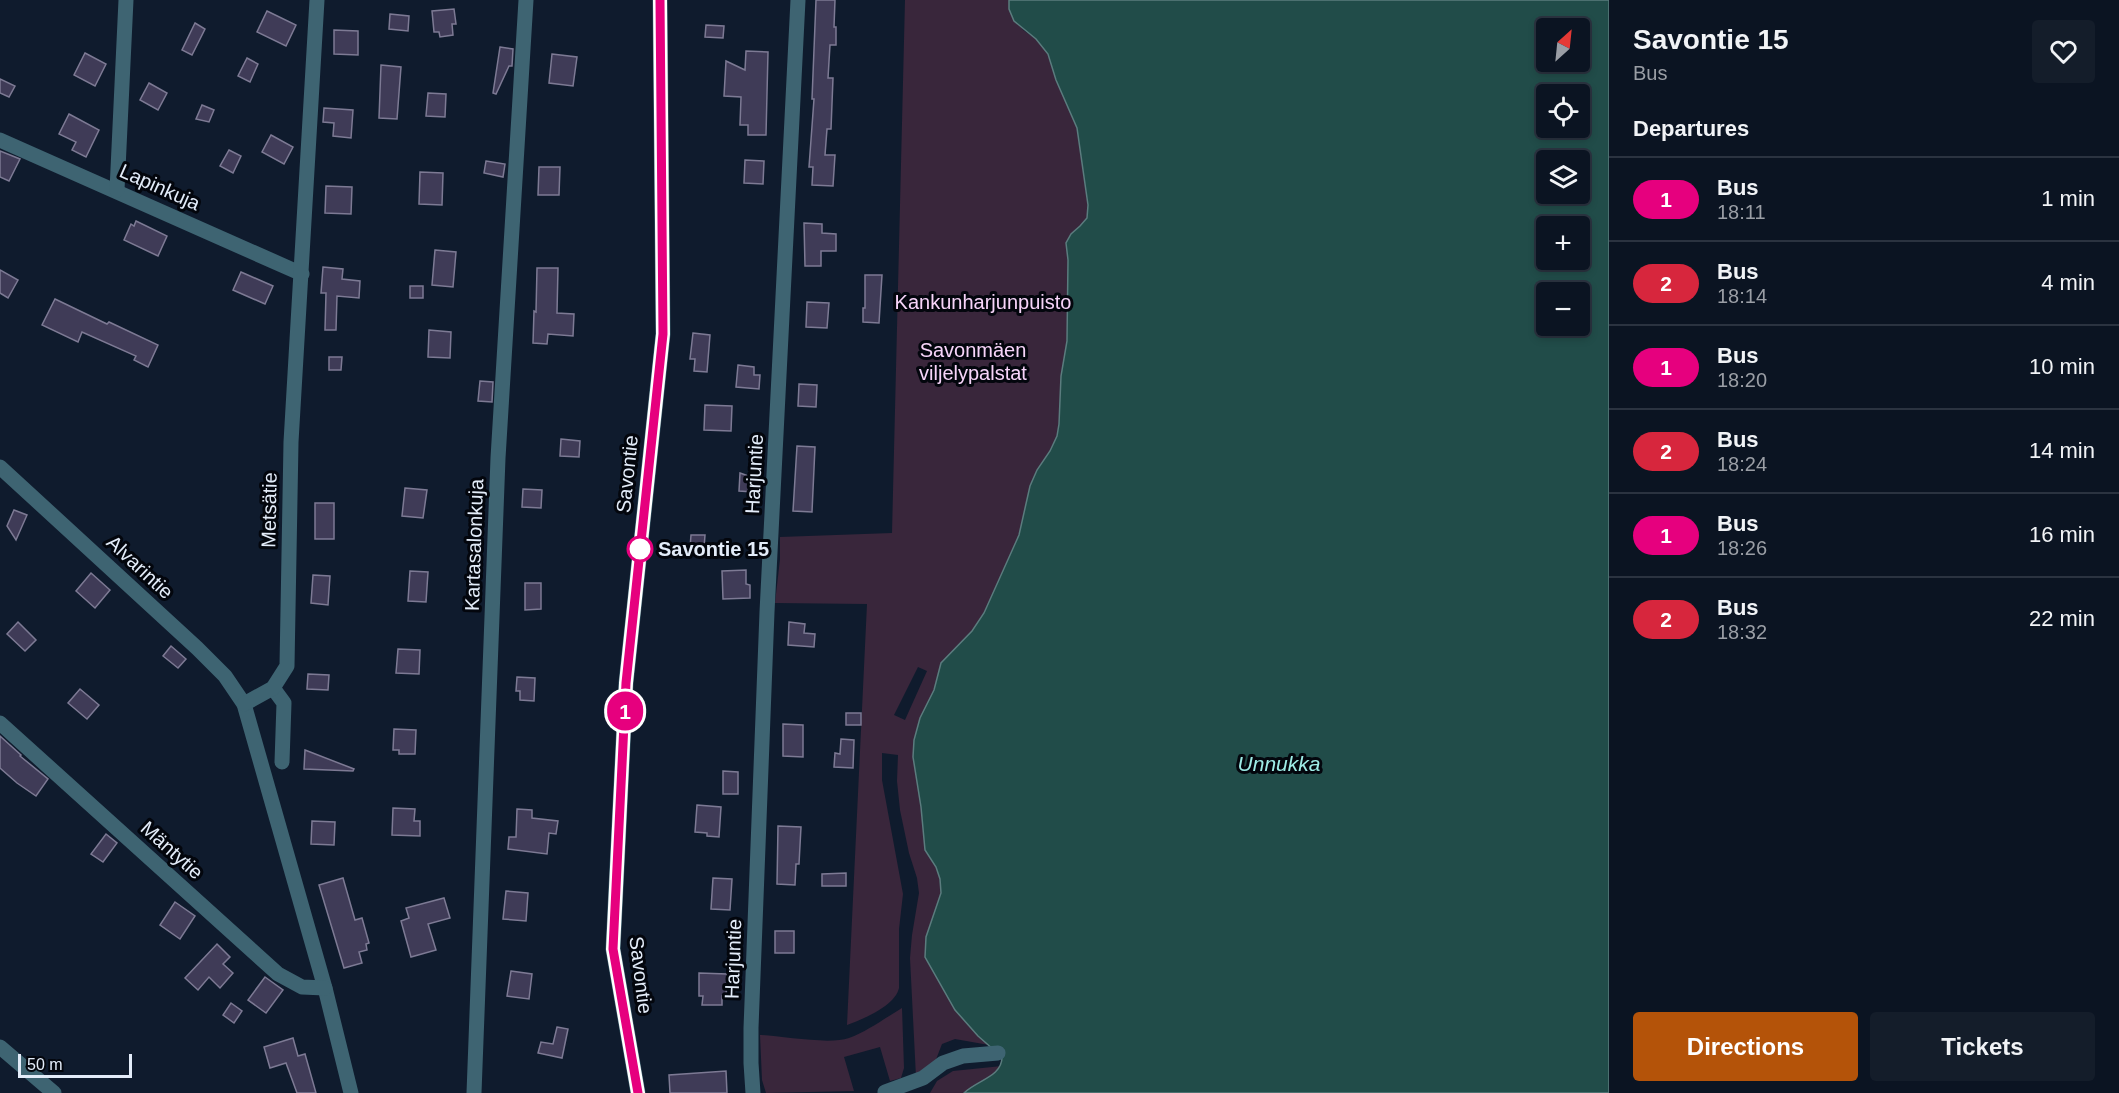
<!DOCTYPE html>
<html lang="en">
<head>
<meta charset="utf-8">
<style>
	body { margin:0; font-family:Helvetica,sans-serif; background:#141d2a; color:#f1f3f6; height:100vh; display:flex; flex-direction:column; font-size:22px; white-space:nowrap }
	* { box-sizing:border-box; margin:0 }
	p { font-size:20px; color:#9a9ea5 }
	.icon { flex:none; width:33px; height:33px; fill:none; stroke:currentColor; stroke-width:2; stroke-linecap:round; stroke-linejoin:round }
	.map { position:relative; flex:1; overflow:hidden }
	.drawer { display:flex; flex-direction:column; background:#0b1422; width:510px }
	.drawer>* { flex:none }
	.badge { padding:0 12px; border-radius:20px; font-size:21px; line-height:39px }
	.needle { width:39px; rotate:27deg }
	.fabs { position:absolute; left:1536px; top:18px; display:grid; gap:12px }
	.fabs a { display:grid; place-items:center; width:54px; height:54px; border-radius:6px; background:#0b1422; box-shadow:0 3px 9px #0003,0 0 0 2px #2b3340; font-size:30px }
	.scale { position:absolute; left:18px; bottom:15px; width:114px; box-sizing:border-box; padding-left:6px; border:3px solid #e3ecf9; border-top:0; font-size:16px; line-height:21px; white-space:nowrap; color:#e3ecf9; -webkit-text-stroke:4px #03060d; paint-order:stroke }
	.map>.badge { position:absolute; translate:-50% -50%; box-shadow:0 0 0 3px #fff }
	h2 { padding:0 24px; font-size:22px; line-height:54px }
	.round { display:grid; place-items:center; flex:none; width:63px; height:63px; border-radius:6px; background:#141d2a }
	.headline { display:flex; align-items:center; justify-content:space-between; height:102px; padding:0 24px }
	h1 { font-size:28px; font-weight:800; line-height:45px }
	.action { display:flex; gap:12px; margin-top:auto; padding:12px 24px }
	.action a { flex:1; height:69px; border-radius:6px; background:#b45309; color:#fff; font-size:24px; font-weight:800; line-height:69px; text-align:center }
	.action a+a { background:#141d2a; color:#f1f3f6 }
	ul { padding:0; list-style:none }
	li { display:flex; align-items:center; gap:18px; height:84px; padding:0 24px; border-top:2px solid #2b3340 }
	li div { flex:1 }
	li b { display:block; font-size:22px }
	li em { font-style:normal }
	li .badge { min-width:66px; font-weight:700; text-align:center }
	main { display:flex; flex:1; min-height:0 }
	.map>svg:first-child { display:block }
	.green { fill:#39263b; fill-rule:evenodd }
	.water { fill:#214c49; stroke:#5b7c7e; stroke-width:1.5; fill-rule:evenodd }
	.building { fill:#3f3b57; stroke:#7d7a94; stroke-width:1.5 }
	.lines { fill:none; stroke-linecap:round; stroke-linejoin:round }
	.minor { stroke:#3e6472; stroke-width:15 }
	.line-casing { stroke:#fff; stroke-width:14 }
	.line { stroke:#e6007e; stroke-width:9 }
	.stop-dot { fill:#fff; stroke:#e6007e; stroke-width:3 }
	.labels { text-anchor:middle; dominant-baseline:central; stroke-width:6; stroke-linejoin:round; paint-order:stroke }
	.street-label { font-size:20px; fill:#e3ecf9; stroke:#03060d }
	.park-label { font-size:20px; fill:#f7d4f9; stroke:#03060d }
	.stop-label { font-size:20px; font-weight:bold; fill:#e3ecf9; stroke:#03060d; text-anchor:start }
	.water-label { font-size:21px; font-style:italic; fill:#9eede7; stroke:#03060d }
</style>
</head>
<body>
<main>
<div class="map">
<svg width="1609" height="1093" viewBox="0 0 1609 1093">
	<rect width="100%" height="100%" fill="#0f1b2d"/>
	<g class="green">
		<path d="M905,0H1009V9L1023,30L1036,39L1048,54L1056,80L1077,128L1088,206L1087,218L1080,226L1071,234L1066,243L1068,260L1067,341L1061,376L1059,424L1057,436L1050,451L1037,470L1030,486L1019,535L984,613L972,631L941,663L934,690L920,718L914,740L913,757L921,807L925,850L936,867L940,879L941,893L926,937L944,989L955,1010L989,1045L955,1039L942,1044L935,1062L916,1077L910,958L912,935L919,893L917,878L909,853L900,810L897,781L898,755L882,753V780L903,894L899,929V988C895,1006 863,1019 847,1025L867,604L775,603L780,559V537L892,533ZM918,667L927,671L905,720L894,715Z"/>
		<path d="M902,1008L904,1068L901,1078L890,1081L880,1047L844,1057L854,1091L766,1093L762,1080L760,1035C782,1036 829,1045 849,1038C868,1031 885,1018 902,1008Z"/>
		<polygon points="1002,1066 997,1072 964,1093 930,1093 937,1081 953,1071"/>
	</g>
	<path class="water" d="M1009,0H1609V1093H964C977,1080 1002,1077 1002,1057L978,1036L955,1010L925,957L926,937L941,893L940,879L936,867L925,850L921,807L913,757L914,740L920,718L934,690L941,663L972,631L984,613L1019,535L1030,486L1037,470L1050,451L1057,436L1059,424L1061,376L1067,341L1068,260L1066,243L1071,234L1080,226L1087,218L1088,205L1077,128L1056,80L1048,54L1036,39L1014,21L1009,9ZM1546,28H1580V62H1546ZM1546,94H1580V128H1546ZM1546,160H1580V194H1546ZM1546,226H1580V260H1546ZM1546,292H1580V326H1546Z"/>
	<g class="building">
		<polygon points="816,0 835,0 834,27 836,27 836,45 830,45 828,78 833,78 831,129 827,129 825,155 835,155 833,186 812,185 813,167 809,167 814,99 812,99"/>
		<polygon points="454,9 456,24 452,24 453,35 440,37 439,32 434,32 432,11"/>
		<polygon points="267,11 296,25 286,46 257,32"/>
		<polygon points="390,14 409,16 408,31 389,29"/>
		<polygon points="195,23 205,29 192,55 182,50"/>
		<polygon points="706,25 724,26 723,38 705,37"/>
		<polygon points="334,30 358,31 358,55 334,54"/>
		<polygon points="500,47 513,49 512,66 509,66 496,94 493,93"/>
		<polygon points="746,51 768,52 766,135 748,135 748,125 740,125 741,97 724,96 726,61 745,70"/>
		<polygon points="85,53 106,64 95,86 74,75"/>
		<polygon points="552,54 577,57 573,86 549,83"/>
		<polygon points="247,58 258,64 250,82 238,76"/>
		<polygon points="381,65 401,67 397,119 379,118"/>
		<polygon points="0,79 15,86 9,97 0,93"/>
		<polygon points="149,83 167,93 158,110 140,100"/>
		<polygon points="428,93 446,94 445,117 426,116"/>
		<polygon points="202,105 214,110 209,122 196,119"/>
		<polygon points="324,108 353,110 351,138 333,136 334,123 323,122"/>
		<polygon points="69,114 99,130 86,157 72,150 76,142 59,134"/>
		<polygon points="271,135 293,147 284,164 262,152"/>
		<polygon points="229,150 241,156 233,173 220,166"/>
		<polygon points="0,151 20,159 9,181 0,177"/>
		<polygon points="745,160 764,161 763,184 744,183"/>
		<polygon points="486,161 505,164 503,177 484,173"/>
		<polygon points="539,167 560,167 559,195 538,195"/>
		<polygon points="420,172 443,173 442,205 419,204"/>
		<polygon points="326,186 352,187 351,214 325,213"/>
		<polygon points="136,221 167,236 158,256 124,240 131,224 134,226"/>
		<polygon points="804,223 822,224 822,233 836,234 836,251 821,251 821,266 805,266"/>
		<polygon points="435,250 456,252 453,287 432,285"/>
		<polygon points="323,267 343,269 342,279 360,281 359,298 337,296 336,330 325,330 326,293 321,293"/>
		<polygon points="537,268 558,268 557,313 574,314 573,336 548,334 547,344 533,343 534,311 536,312"/>
		<polygon points="0,270 18,280 8,298 0,293"/>
		<polygon points="241,272 273,286 265,304 233,290"/>
		<polygon points="865,275 882,275 879,323 863,322 863,308 865,308"/>
		<rect x="410" y="286" width="13" height="12"/>
		<polygon points="55,299 107,324 109,322 158,345 148,367 134,360 136,356 82,332 78,342 42,325"/>
		<polygon points="807,302 829,303 827,328 806,327"/>
		<polygon points="429,330 451,332 450,358 428,357"/>
		<polygon points="693,333 710,335 707,372 694,371 695,359 690,359"/>
		<polygon points="329,357 342,357 341,370 329,370"/>
		<polygon points="738,365 754,367 754,375 760,375 759,389 736,387"/>
		<polygon points="480,381 493,382 492,402 478,401"/>
		<polygon points="799,384 817,385 816,407 798,406"/>
		<polygon points="705,405 732,406 731,431 704,430"/>
		<polygon points="561,439 580,441 579,457 560,456"/>
		<polygon points="797,446 815,447 812,512 793,511"/>
		<polygon points="740,473 754,478 753,492 739,491"/>
		<polygon points="405,488 427,490 423,518 402,516"/>
		<polygon points="523,489 542,490 541,508 522,507"/>
		<rect x="315" y="503" width="19" height="36"/>
		<polygon points="14,510 27,515 16,540 7,526"/>
		<polygon points="691,535 705,535 704,548 690,548"/>
		<polygon points="746,570 746,584 750,585 750,598 723,599 722,571"/>
		<polygon points="410,571 428,572 426,602 408,601"/>
		<polygon points="91,573 110,590 95,608 76,591"/>
		<polygon points="313,575 330,576 328,605 311,603"/>
		<polygon points="525,583 541,583 541,609 525,610"/>
		<polygon points="18,622 36,640 25,651 7,634"/>
		<polygon points="789,622 805,624 804,633 815,634 814,647 788,645"/>
		<polygon points="171,646 186,659 178,668 163,656"/>
		<polygon points="398,649 420,650 419,674 396,673"/>
		<polygon points="308,674 329,675 328,690 307,689"/>
		<polygon points="517,677 535,678 534,701 520,700 520,691 516,691"/>
		<polygon points="80,689 99,705 87,719 68,703"/>
		<rect x="846" y="713" width="15" height="12"/>
		<polygon points="783,724 803,725 803,757 783,756"/>
		<polygon points="394,729 416,730 415,754 399,754 399,750 393,750"/>
		<polygon points="0,736 21,755 20,756 48,779 36,796 17,783 0,768"/>
		<polygon points="841,739 854,740 853,768 834,767 835,753 840,754"/>
		<polygon points="305,750 354,769 353,771 304,769"/>
		<polygon points="723,771 738,772 738,794 723,794"/>
		<polygon points="697,805 721,807 719,837 707,836 707,833 695,832"/>
		<polygon points="393,808 415,809 414,821 420,821 420,836 392,835"/>
		<polygon points="517,809 532,810 532,818 558,821 556,834 549,833 547,854 508,849 509,837 516,837"/>
		<polygon points="312,821 335,822 334,845 311,844"/>
		<polygon points="778,826 801,827 799,864 796,864 795,885 777,884"/>
		<polygon points="106,834 117,843 103,862 91,854"/>
		<polygon points="846,873 846,886 822,886 822,874"/>
		<polygon points="343,878 355,920 362,918 369,943 366,944 367,950 359,952 362,963 344,968 319,885"/>
		<polygon points="713,878 732,879 730,910 711,909"/>
		<polygon points="506,891 528,893 526,921 503,919"/>
		<polygon points="444,898 450,918 428,924 436,950 411,957 401,921 409,918 406,908"/>
		<polygon points="175,902 195,916 180,939 160,925"/>
		<rect x="775" y="931" width="19" height="22"/>
		<polygon points="217,944 230,957 223,964 233,973 220,988 209,977 198,990 185,978"/>
		<polygon points="511,971 532,974 529,999 507,996"/>
		<polygon points="699,973 727,974 726,996 722,996 722,1005 702,1005 703,996 699,996"/>
		<polygon points="265,977 283,990 266,1013 248,1000"/>
		<polygon points="231,1003 242,1011 234,1023 223,1015"/>
		<polygon points="557,1027 568,1029 562,1058 538,1053 541,1042 553,1044"/>
		<polygon points="293,1038 298,1056 305,1054 316,1093 297,1093 286,1063 270,1068 264,1047"/>
		<polygon points="726,1071 727,1093 670,1093 669,1075"/>
	</g>
	<g class="lines">
		<g class="minor">
			<polyline points="0,140 302,274"/>
			<polyline points="117,190 126,0"/>
			<polyline points="0,467 197,648 225,676 244,704 325,988 351,1093"/>
			<polyline points="273,688 284,703 282,762"/>
			<polyline points="244,704 273,688 287,666 291,442 317,0"/>
			<polyline points="0,723 278,974 302,987 325,988"/>
			<polyline points="0,1047 54,1093"/>
			<polyline points="885,1092 923,1078 943,1063 963,1056 998,1053"/>
			<polyline points="474,1093 498,458 526,0"/>
			<polyline points="638,1093 613,949 626,683 663,334 660,0"/>
			<polyline points="753,1093 751,1063 751,1028 767,612 798,0"/>
		</g>
	</g>
	<g class="lines">
		<g class="line-casing">
			<polyline id="line" points="638,1093 613,949 626,683 663,334 660,0"/>
		</g>
		<use href="#line" class="line"/>
	</g>
	<circle class="stop-dot" cx="640" cy="549" r="12"/>
	<g class="labels">
		<g class="street-label">
			<text transform="translate(160 187) rotate(24)">Lapinkuja</text>
			<text transform="translate(627 474) rotate(-84)">Savontie</text>
			<text transform="translate(754 474) rotate(-87)">Harjuntie</text>
			<text transform="translate(269 510) rotate(-89)">Metsätie</text>
			<text transform="translate(474 545) rotate(-88)">Kartasalonkuja</text>
			<text transform="translate(140 567) rotate(43)">Alvarintie</text>
			<text transform="translate(172 850) rotate(42)">Mäntytie</text>
			<text transform="translate(733 959) rotate(-88)">Harjuntie</text>
			<text transform="translate(641 975) rotate(83)">Savontie</text>
		</g>
		<g class="park-label">
			<text x="983" y="302">Kankunharjunpuisto</text>
			<text x="973" y="350">Savonmäen<tspan x="973" dy="23">viljelypalstat</tspan></text>
		</g>
		<g class="stop-label">
			<text x="658" y="549">Savontie 15</text>
		</g>
		<g class="water-label">
			<text x="1279" y="763">Unnukka</text>
		</g>
	</g>
</svg>
<div class="fabs">
<a><svg class="needle" viewBox="-14 -14 28 28"><path d="M0-13l5 13h-10z" fill="#e53935"/><path d="M0 13l5-13h-10z" fill="#9a9ea5"/></svg></a>
<a><svg class="icon" aria-label="locate" viewBox="0 0 24 24"><circle cx="12" cy="12" r="6"/><path d="M12 2v4M12 18v4M2 12h4M18 12h4"/></svg></a>
<a><svg class="icon" aria-label="layers" viewBox="0 0 24 24"><path d="M12 4l9 5-9 5-9-5zM3 14l9 5 9-5"/></svg></a>
<a>+</a>
<a>−</a>
</div>
<div class="scale">50 m</div>
<b class="badge" style="left:625px;top:711px;background:#e6007e;color:#fff">1</b>
</div>
<section class="drawer">
<div class="headline"><div><h1>Savontie 15</h1><p>Bus</p></div><a class="round"><svg class="icon" aria-label="heart" viewBox="0 0 24 24"><path d="M12 20l-8-8c-3-5 5-10 8-4 3-6 11-1 8 4z"/></svg></a></div>
<h2>Departures</h2>
<ul>
<li><span class="badge" style="background:#e6007e;color:#fff">1</span><div><b>Bus</b><p>18:11</p></div><em>1 min</em></li>
<li><span class="badge" style="background:#d7263d;color:#fff">2</span><div><b>Bus</b><p>18:14</p></div><em>4 min</em></li>
<li><span class="badge" style="background:#e6007e;color:#fff">1</span><div><b>Bus</b><p>18:20</p></div><em>10 min</em></li>
<li><span class="badge" style="background:#d7263d;color:#fff">2</span><div><b>Bus</b><p>18:24</p></div><em>14 min</em></li>
<li><span class="badge" style="background:#e6007e;color:#fff">1</span><div><b>Bus</b><p>18:26</p></div><em>16 min</em></li>
<li><span class="badge" style="background:#d7263d;color:#fff">2</span><div><b>Bus</b><p>18:32</p></div><em>22 min</em></li>
</ul>
<div class="action"><a>Directions</a><a>Tickets</a></div>
</section>
</main>
</body>
</html>
